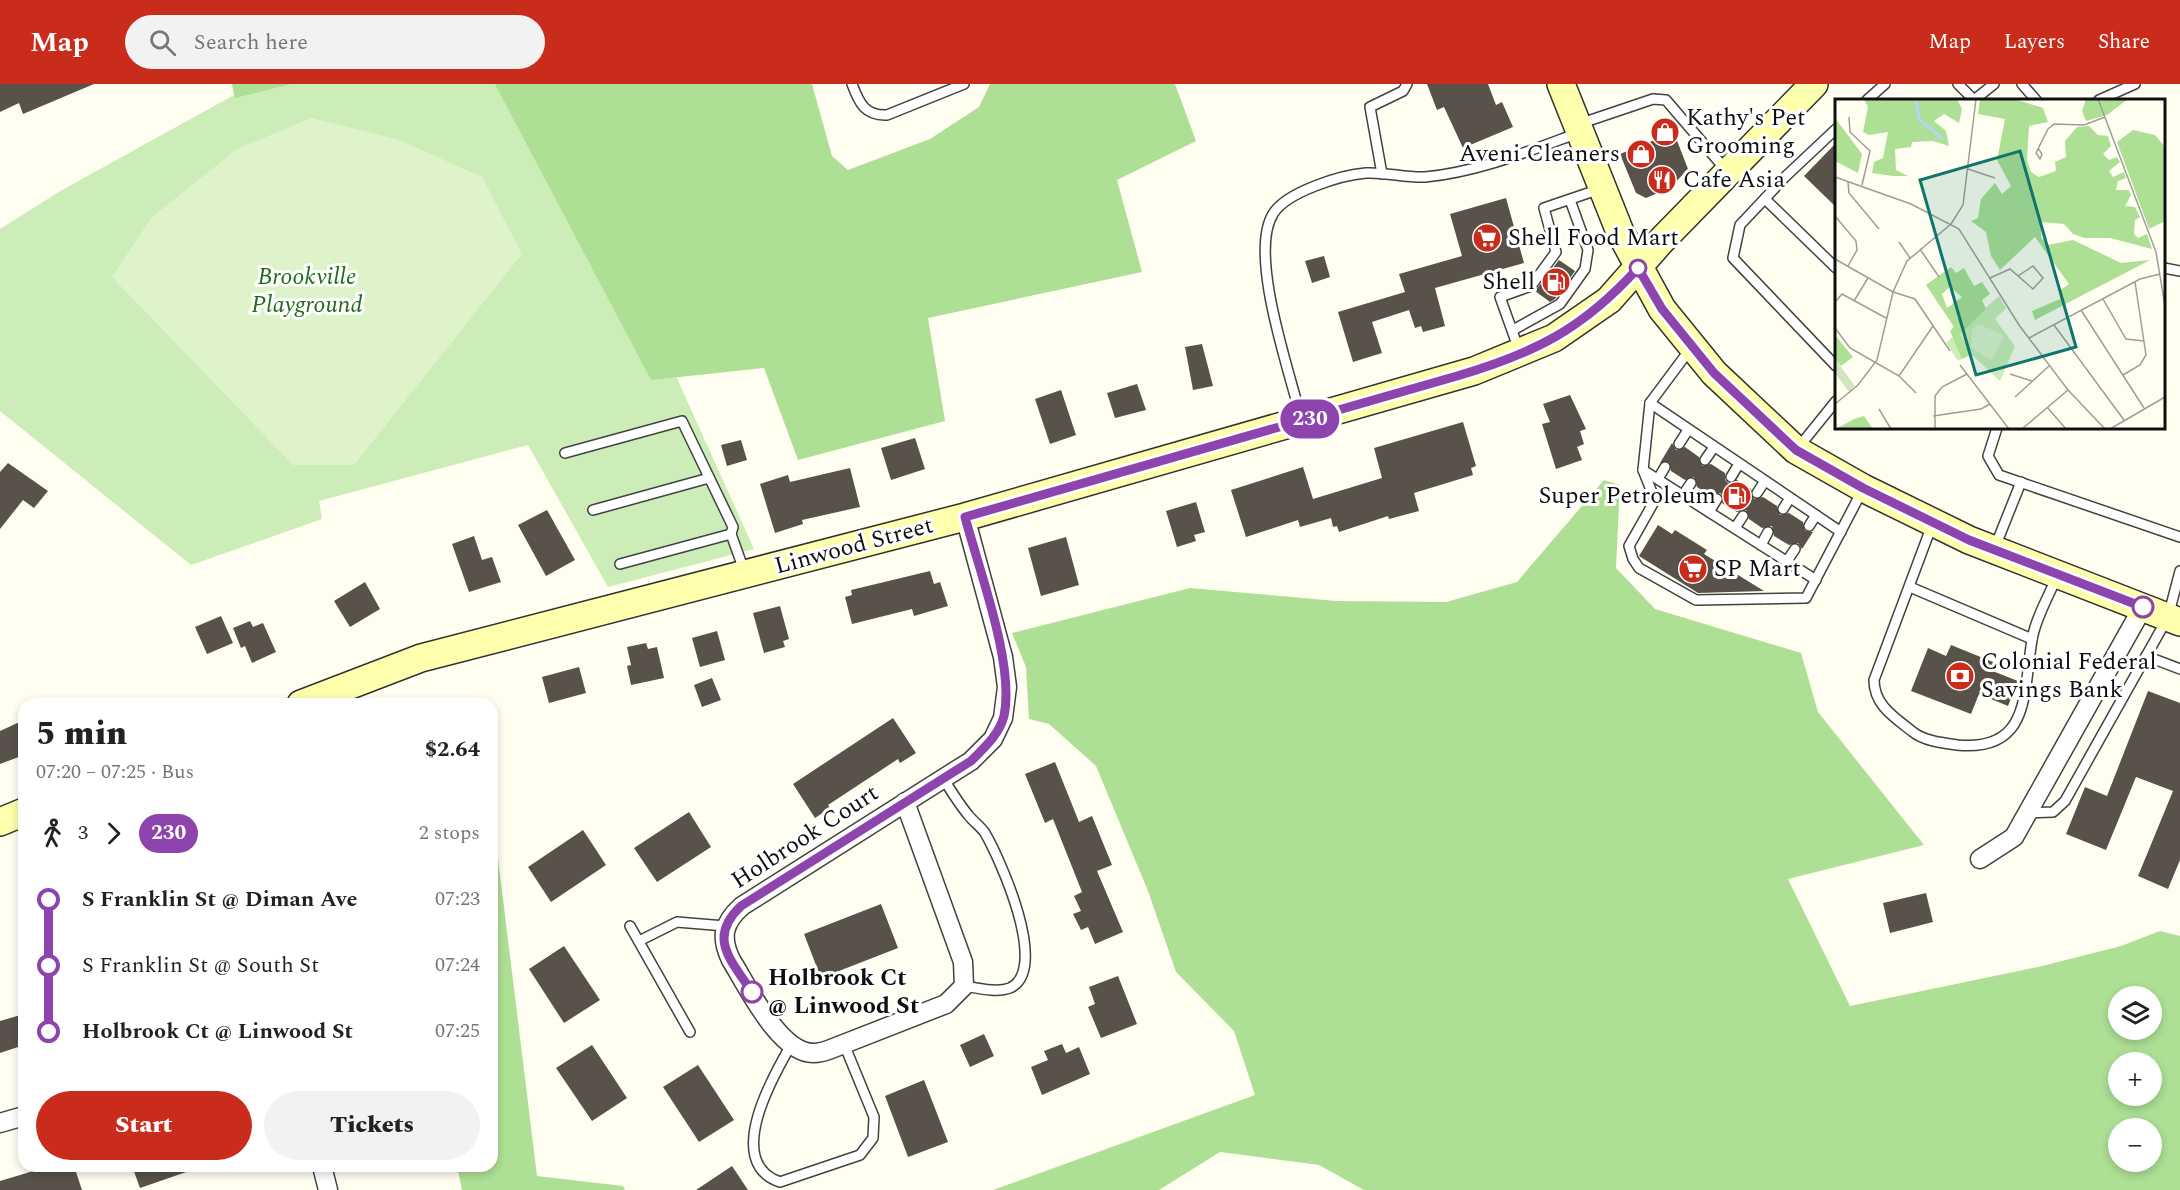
<!DOCTYPE html>
<html lang="en">
<head>
<meta charset="utf-8">
<style>
	body { margin:0; font-family:Spectral,serif; background:#f2f2f2; color:#222; height:100vh; display:flex; flex-direction:column; font-size:22px; white-space:nowrap }
	* { box-sizing:border-box; margin:0 }
	p { font-size:20px; color:#767676 }
	.icon { flex:none; width:33px; height:33px; fill:none; stroke:currentColor; stroke-width:2; stroke-linecap:round; stroke-linejoin:round }
	.map { position:relative; flex:1; overflow:hidden }
	.details { position:absolute; left:18px; top:614px; width:480px; height:474px; display:flex; flex-direction:column; background:#fff; border-radius:18px; box-shadow:0 3px 9px #0003 }
	.details>* { flex:none }
	.badge { padding:0 12px; border-radius:20px; font-size:21px; line-height:39px }
	.controls { position:absolute; left:2108px; top:902px; display:grid; gap:12px }
	.controls a { display:grid; place-items:center; width:54px; height:54px; border-radius:50%; background:#fff; box-shadow:0 3px 9px #0003; font-size:30px }
	.map>.badge { position:absolute; translate:-50% -50%; box-shadow:0 0 0 3px #fff }
	.legs { display:flex; align-items:center; gap:9px; height:66px; padding:0 18px; font-size:20px }
	.legs p { margin-inline-start:auto }
	.summary { display:flex; align-items:center; justify-content:space-between; height:102px; padding:0 18px }
	h1 { font-size:33px; font-weight:800; line-height:45px }
	.action { display:flex; gap:12px; margin-top:auto; padding:12px 18px }
	.action a { flex:1; height:69px; border-radius:36px; background:#ca2c1c; color:#fff; font-size:24px; font-weight:800; line-height:69px; text-align:center }
	.action a+a { background:#f2f2f2; color:#222 }
	ul { padding:0 18px; list-style:none }
	li { display:flex; align-items:center; gap:21px; height:66px; font-size:22px }
	li i { display:grid; place-items:center; width:9px; height:100%; margin:0 8px; background:currentColor }
	li i::after { content:''; width:15px; height:15px; margin:-8px; border:4px solid; border-radius:50%; background:#fff }
	li p { margin-inline-start:auto }
	li:first-child i { background:linear-gradient(#0000 50%,currentColor 0) }
	li:last-child i { background:linear-gradient(currentColor 50%,#0000 0) }
	header { display:flex; align-items:center; gap:36px; box-sizing:border-box; height:84px; padding:0 30px; background:#ca2c1c; color:#fff }
	header strong { font-size:28px }
	nav { display:flex; gap:33px; margin-inline-start:auto; font-size:21px }
	.search { width:420px; height:54px; background:#f2f2f2; display:flex; align-items:center; gap:15px; box-sizing:border-box; padding:0 21px; border-radius:33px; color:#767676; font-size:22px }
	.map>svg:first-child { display:block }
	.green { fill:#ccedb7 }
	.forest { fill:#addf95; fill-rule:evenodd }
	.pitch { fill:#dff3ca }
	.building { fill:#59524b }
	.lines { fill:none; stroke-linecap:round; stroke-linejoin:round }
	.lane-casing { stroke:#424242; stroke-width:12 }
	.street-casing { stroke:#424242; stroke-width:21 }
	.secondary-casing { stroke:#313131; stroke-width:30 }
	.lane { stroke:#fff; stroke-width:9 }
	.street { stroke:#fff; stroke-width:18 }
	.secondary { stroke:#fdffac; stroke-width:27 }
	.line-1-casing { stroke:#fff; stroke-width:14 }
	.line-1 { stroke:#8e44ad; stroke-width:9 }
	.stop-1-dot { fill:#fff; stroke:#8e44ad; stroke-width:3 }
	.labels { text-anchor:middle; dominant-baseline:central; stroke-width:6; stroke-linejoin:round; paint-order:stroke }
	.poi-label { font-size:24px; fill:#0f0f0f; stroke:#fff; text-anchor:start }
	.park-label { font-size:24px; font-style:italic; fill:#206c1a; stroke:#fff }
	.street-label { font-size:24px; fill:#0f0f0f; stroke:#fff }
	.stop-label { font-size:24px; font-weight:bold; fill:#0f0f0f; stroke:#fff; text-anchor:start }
	.inset-river { fill:none; stroke:#b2d6fa; stroke-width:3 }
	.inset-road { fill:none; stroke:#9f9e97; stroke-width:1.5 }
	.view { fill:#0f766e; fill-opacity:0.15; stroke:#0f766e; stroke-width:3 }
	.inset-edge { fill:none; stroke:#0f0f0f; stroke-width:3 }
</style>
</head>
<body>
<header>
<strong>Map</strong>
<div class="search"><svg class="icon" aria-label="search" viewBox="0 0 24 24"><circle cx="10" cy="10" r="6"/><path d="M15 15l6 6"/></svg>Search here</div>
<nav><a>Map</a><a>Layers</a><a>Share</a></nav>
</header>
<div class="map">
<svg width="2180" height="1106" viewBox="0 0 2180 1106">
	<rect width="100%" height="100%" fill="#fffef1"/>
	<polygon class="green" points="232,0 578,0 666,270 754,465 608,503 528,361 319,417 322,435 191,481 0,327 0,145 62,106 234,11"/>
	<g class="forest">
		<polygon points="232,0 291,0 235,14"/>
		<polygon points="495,0 812,0 832,72 848,86 930,55 979,23 990,0 1175,0 1196,57 1117,96 1142,188 928,234 945,337 798,376 764,284 651,296"/>
		<path d="M1604,396L1620,401L1616,484L1655,525L1801,569L1818,628L1924,761L1788,795L1850,922L2038,883L2121,862L2160,847L2180,852V1106H1364L1319,1081L1220,1068L1159,1106H993L1255,1011L1234,947L1176,888L1148,807L1096,682L1049,640L1029,635L1026,583L1012,549L1190,504L1336,517L1446,518L1517,498ZM2118,912H2151V945H2118ZM2118,978H2151V1011H2118ZM2118,1044H2151V1077H2118Z"/>
		<polygon points="492,758 496,758 537,1092 623,1102 625,1106 462,1106 457,1082 492,1082"/>
	</g>
	<polygon class="pitch" points="311,34 397,55 482,93 522,170 354,381 293,381 112,193 152,133 237,65"/>
	<g class="building">
		<polygon points="0,0 94,0 23,30 19,19 0,28"/>
		<polygon points="1427,0 1488,0 1496,21 1502,18 1513,43 1463,64 1444,23 1437,26"/>
		<polygon points="1669,36 1688,85 1670,104 1646,114 1636,109 1620,70 1657,55 1653,43"/>
		<polygon points="1836,59 1836,123 1804,92"/>
		<polygon points="1506,114 1524,179 1435,204 1445,242 1423,248 1421,242 1415,244 1409,226 1372,238 1382,269 1353,278 1338,228 1405,208 1399,190 1462,172 1450,130"/>
		<polygon points="1324,172 1330,193 1312,199 1305,177"/>
		<polygon points="1559,176 1575,187 1555,215 1550,218 1535,207"/>
		<polygon points="1202,260 1213,302 1193,306 1185,263"/>
		<polygon points="1137,300 1146,326 1115,334 1107,309"/>
		<polygon points="1061,306 1076,351 1050,360 1035,315"/>
		<polygon points="1570,311 1586,345 1580,347 1584,360 1577,363 1582,376 1556,385 1542,340 1550,338 1543,320"/>
		<polygon points="1463,338 1476,382 1471,384 1473,391 1414,409 1419,427 1389,435 1388,432 1339,448 1337,442 1333,443 1331,434 1300,443 1298,436 1246,453 1231,406 1303,383 1313,415 1382,394 1374,364"/>
		<polygon points="915,354 925,385 891,396 881,364"/>
		<polygon points="741,356 747,376 727,382 721,361"/>
		<polygon points="1672,359 1676,366 1685,363 1699,373 1702,382 1711,380 1725,389 1725,396 1728,399 1737,396 1751,405 1754,415 1763,413 1777,422 1780,431 1789,429 1803,438 1805,447 1813,448 1802,465 1798,459 1789,461 1774,452 1772,442 1762,444 1749,435 1746,426 1737,428 1722,419 1723,412 1720,409 1711,412 1697,403 1694,393 1685,396 1671,387 1669,378 1660,379"/>
		<polygon points="8,379 48,407 34,424 23,416 0,445 0,388"/>
		<polygon points="850,384 860,423 802,436 803,440 775,449 760,400 788,391 790,398"/>
		<polygon points="1196,418 1205,448 1194,451 1196,457 1177,463 1166,427"/>
		<polygon points="547,426 575,476 546,492 518,441"/>
		<polygon points="1658,441 1672,450 1675,446 1707,466 1704,470 1764,507 1698,509 1639,472"/>
		<polygon points="474,452 482,476 492,473 501,498 469,508 452,460"/>
		<polygon points="1066,453 1079,501 1041,512 1028,464"/>
		<polygon points="930,487 934,500 940,498 948,522 914,532 912,525 852,540 845,513 852,511 851,506"/>
		<polygon points="365,498 380,525 350,543 334,517"/>
		<polygon points="780,522 789,555 783,557 785,563 764,569 753,529"/>
		<polygon points="221,532 233,559 207,570 195,543"/>
		<polygon points="250,537 253,543 263,539 276,568 252,579 245,562 241,564 233,544"/>
		<polygon points="717,547 725,576 700,583 692,554"/>
		<polygon points="646,559 648,565 657,563 664,594 631,601 627,582 631,581 627,563"/>
		<polygon points="1951,561 1993,578 1990,586 2018,597 2008,622 1979,610 1971,630 1911,607 1928,564 1946,572"/>
		<polygon points="579,583 586,609 549,619 542,593"/>
		<polygon points="712,594 721,616 702,623 694,601"/>
		<polygon points="2148,607 2180,619 2180,776 2168,805 2138,792 2173,707 2136,693 2106,766 2066,750 2085,703 2107,712"/>
		<polygon points="893,634 916,669 900,679 898,675 828,721 830,724 815,734 793,700"/>
		<polygon points="24,636 24,671 0,680 0,647"/>
		<polygon points="1055,678 1079,738 1092,732 1112,781 1097,787 1123,848 1095,860 1088,843 1081,846 1073,830 1081,827 1074,812 1082,808 1053,735 1045,739 1025,690"/>
		<polygon points="689,728 711,763 657,798 634,764"/>
		<polygon points="583,746 606,781 551,818 528,783"/>
		<polygon points="1926,809 1933,838 1890,849 1883,819"/>
		<polygon points="881,820 898,864 821,894 804,850"/>
		<polygon points="564,862 600,916 564,939 529,885"/>
		<polygon points="1118,892 1137,940 1101,954 1088,923 1095,920 1089,903"/>
		<polygon points="24,930 24,961 0,969 0,937"/>
		<polygon points="984,950 994,972 970,983 960,961"/>
		<polygon points="1062,960 1066,969 1079,963 1090,990 1042,1011 1031,983 1048,976 1044,967"/>
		<polygon points="592,961 627,1014 592,1037 556,984"/>
		<polygon points="698,981 734,1036 699,1058 663,1003"/>
		<polygon points="924,996 948,1058 908,1073 885,1012"/>
		<polygon points="50,1082 74,1082 82,1106 0,1106 0,1097"/>
		<polygon points="132,1082 195,1082 195,1085 140,1104"/>
		<polygon points="732,1082 748,1106 696,1106"/>
	</g>
	<g class="lines">
		<g class="lane-casing">
			<g id="lane">
				<path d="M852,0C859,19 865,32 887,31L964,0"/>
				<polyline points="1958,0 1974,16"/>
				<polyline points="2022,0 2036,16"/>
				<polyline points="1867,16 1885,0"/>
				<polyline points="1974,16 1994,0"/>
				<polyline points="2099,16 2135,0"/>
				<polyline points="1579,40 1653,15 1666,16 1726,86"/>
				<polyline points="1836,45 1786,92 1740,141 1733,174 1836,282"/>
				<polyline points="1382,90 1370,23 1403,7 1407,0"/>
				<polyline points="1765,115 1836,184"/>
				<polyline points="2164,184 2180,187"/>
				<polyline points="1513,246 1560,220 1585,185 1588,166 1570,116"/>
				<polyline points="1691,264 1650,319 1643,386 1655,416 1629,462 1633,475 1639,484 1696,516 1806,514 1862,407"/>
				<polyline points="1519,266 1500,213 1531,202 1556,168 1544,124 1600,105"/>
				<polyline points="1650,319 1841,448"/>
				<path d="M1301,334C1290,289 1248,170 1273,130C1286,108 1341,91 1366,89C1386,88 1406,94 1425,93C1478,88 1529,67 1578,49"/>
				<polyline points="1997,344 1988,372 1999,391 2180,453"/>
				<polyline points="1679,360 1688,346"/>
				<polyline points="1798,364 1836,317"/>
				<polyline points="565,369 682,337 733,443 731,450 745,489"/>
				<polyline points="1705,376 1714,363"/>
				<polyline points="1643,386 1816,496"/>
				<polyline points="1731,393 1739,380"/>
				<polyline points="1658,395 1665,383"/>
				<polyline points="1757,409 1765,397"/>
				<polyline points="1683,411 1691,399"/>
				<polyline points="1783,425 1790,414"/>
				<polyline points="593,426 709,394"/>
				<polyline points="1709,428 1717,415"/>
				<path d="M1932,441L1874,596C1874,621 1894,633 1913,648C1924,657 1943,659 1957,661C2031,668 2023,609 2032,556C2035,535 2049,512 2057,492"/>
				<polyline points="1809,442 1816,431"/>
				<polyline points="1735,444 1743,432"/>
				<polyline points="1761,461 1768,448"/>
				<polyline points="1995,463 2021,398"/>
				<polyline points="1787,477 1795,465"/>
				<polyline points="620,480 731,450"/>
				<polyline points="1910,503 2032,555"/>
				<polyline points="2146,572 2180,585"/>
				<path d="M943,694C951,707 959,720 969,732C974,738 981,743 985,749C1000,775 1050,885 1010,904C997,909 977,904 964,902"/>
				<polyline points="2028,729 2053,728 2065,717 2168,533 2180,487"/>
				<polyline points="630,842 690,948"/>
				<polyline points="639,857 677,838 725,842"/>
				<path d="M791,961C773,992 723,1079 780,1098L860,1071L873,1054L874,1033L844,960"/>
			</g>
		</g>
		<g class="street-casing">
			<g id="street">
				<path d="M905,718L963,878L964,902L946,920L831,965C826,967 819,969 813,969C779,969 747,901 731,876C720,853 723,839 742,822L971,677L993,655L1003,634L1007,603L1003,573L965,433"/>
				<polyline points="1980,775 2014,753 2143,523"/>
				<polyline points="0,1039 24,1032"/>
				<polyline points="322,1082 328,1106"/>
			</g>
		</g>
		<g class="secondary-casing">
			<g id="secondary">
				<polyline points="1561,0 1620,148 1662,225 1714,289 1796,366 1863,404 1969,456 2180,538"/>
				<polyline points="301,620 421,574 965,433 1474,287 1554,254 1609,216 1661,157 1814,0"/>
				<polyline points="0,738 24,728"/>
			</g>
		</g>
		<use href="#lane" class="lane"/>
		<use href="#street" class="street"/>
		<use href="#secondary" class="secondary"/>
	</g>
	<g class="lines">
		<g class="line-1-casing">
			<path id="line-1" d="M752,908C731,876 707,854 741,822L971,677C984,664 999,651 1004,632C1015,581 979,486 965,433L1457,292C1535,269 1583,245 1638,184L1662,225L1714,289L1796,366L1863,404L1969,456L2143,523"/>
		</g>
		<use href="#line-1" class="line-1"/>
	</g>
	<defs>
		<g id="shop-disc" transform="scale(1.5)"><circle r="9.5" fill="#ca2c1c" stroke="#fff"/><path d="M-5-2.5h2.3a2.7 3.5 0 0 1 5.4 0H5L5.5 6h-11ZM-1.5-2.5h3a1.5 2.3 0 0 0-3 0Z" fill="#fff"/></g>
		<g id="restaurant-disc" transform="scale(1.5)"><circle r="9.5" fill="#ca2c1c" stroke="#fff"/><path d="M-5-6h1v4h1v-4h1v4h1v-4h1v5L-1.5 .5V6h-2V.5L-5-1ZM5-6V6H3V1.5H1.5Q1.5-4 5-6Z" fill="#fff"/></g>
		<g id="supermarket-disc" transform="scale(1.5)"><circle r="9.5" fill="#ca2c1c" stroke="#fff"/><path d="M-6-5.5h2.5l.6 2H6L4.5 2H-2.5L-4.4-4H-6ZM-1.5 3.2a1.3 1.3 0 1 0 .1 0ZM3 3.2a1.3 1.3 0 1 0 .1 0Z" fill="#fff"/></g>
		<g id="fuel-disc" transform="scale(1.5)"><circle r="9.5" fill="#ca2c1c" stroke="#fff"/><path d="M-5.5-6h7V0h2V4h1.3V-2.5L3-4.5l.8-.8L6-3V5H2.5V1h-1V6h-7ZM-4.2-4.7v3.2H.2V-4.7Z" fill="#fff"/></g>
		<g id="bank-disc" transform="scale(1.5)"><circle r="9.5" fill="#ca2c1c" stroke="#fff"/><path d="M-6-4H6V4H-6ZM0-2.3a2.3 2.3 0 1 0 0 4.6a2.3 2.3 0 1 0 0-4.6Z" fill="#fff"/></g>
	</defs>
	<g fill-rule="evenodd">
		<use href="#shop-disc" x="1665" y="48"/>
		<use href="#shop-disc" x="1641" y="70"/>
		<use href="#restaurant-disc" x="1662" y="96"/>
		<use href="#supermarket-disc" x="1487" y="154"/>
		<use href="#fuel-disc" x="1556" y="198"/>
		<use href="#fuel-disc" x="1737" y="412"/>
		<use href="#supermarket-disc" x="1693" y="485"/>
		<use href="#bank-disc" x="1960" y="592"/>
	</g>
	<g class="stop-1-dot">
		<circle cx="1638" cy="184" r="8"/>
		<circle cx="2143" cy="523" r="10"/>
		<circle cx="752" cy="908" r="10"/>
	</g>
	<g class="labels">
		<g class="poi-label">
			<text x="1686" y="34">Kathy's Pet<tspan x="1686" dy="28">Grooming</tspan></text>
			<text x="1620" y="70" text-anchor="end">Aveni Cleaners</text>
			<text x="1683" y="96">Cafe Asia</text>
			<text x="1508" y="154">Shell Food Mart</text>
			<text x="1535" y="198" text-anchor="end">Shell</text>
			<text x="1716" y="412" text-anchor="end">Super Petroleum</text>
			<text x="1714" y="485">SP Mart</text>
			<text x="1981" y="578">Colonial Federal<tspan x="1981" dy="28">Savings Bank</tspan></text>
		</g>
		<g class="park-label">
			<text x="307" y="193">Brookville<tspan x="307" dy="28">Playground</tspan></text>
		</g>
		<g class="street-label">
			<text transform="translate(854 462) rotate(-15)">Linwood Street</text>
			<text transform="translate(805 753) rotate(-33)">Holbrook Court</text>
		</g>
		<g class="stop-label">
			<text x="768" y="894">Holbrook Ct<tspan x="768" dy="28">@ Linwood St</tspan></text>
		</g>
	</g>
	<g transform="translate(1835 15)">
		<rect width="330" height="330" fill="#fffef1"/>
		<path d="M164,197L171,209L160,220L180,247L165,282L136,255L123,262L111,244Z" fill="#ccedb7"/>
		<path d="M29,0H122L127,10L124,24L109,15L99,22L111,32L114,47L98,42L77,43L76,48L60,50L61,71L73,77H58L37,74L39,63L48,59L53,33L34,36L28,33L33,8ZM179,0L208,9L213,23L194,27L192,61L196,73L204,78L221,72L220,63L231,58L230,42L242,28L254,27L263,36L273,37L276,47L268,55L274,61L282,58L285,63L274,72L278,78L289,73L291,79L283,82L281,91H294L296,96L290,107L300,108L305,118L300,121L299,135L303,139L312,135L317,150L275,139H250L238,135L229,125L206,123V139L213,146L238,141L286,164L315,161L200,221L197,212L225,200L224,192L234,185L200,138L165,171L156,157L151,133L136,122L143,119L146,100L160,84L167,95L176,87L162,61L170,20L143,15L145,1ZM251,0H293L272,16L251,22L247,12ZM0,19L27,55L23,74L0,62ZM298,31L320,36L330,48V122L314,130L282,43ZM116,168L121,174L129,169L139,187L147,183L155,195L147,201L151,210L125,235L137,255L127,260L115,232L119,228L91,186ZM115,188L127,198L112,209L107,195ZM0,236L18,258L6,267L0,260ZM29,317L38,330H1L19,320Z" fill="#addf95" fill-rule="evenodd"/>
		<path d="M0,260L20,287L14,293L0,274Z" fill="#d3e4c0"/>
		<path d="M143,225L167,235L168,240L156,261L136,248L137,231Z" fill="#dff3ca"/>
		<path class="inset-river" d="M81,0L84,20L108,40"/>
		<path class="inset-road" d="M263,0L321,153L330,207M14,18L15,33L35,52L27,86M203,49L207,55L205,60L201,54L213,30L219,25L249,26L270,18M133,70L160,79M0,78L76,105L124,130L184,226L233,291L270,330M13,83L14,94L44,130M0,117L21,142L22,151L13,167M64,143L75,159M85,150L104,178M0,160L58,193L80,200L115,252M155,179L175,170L198,190L208,179L198,167L183,177M268,200L291,240L309,242M19,202L33,179M0,203L7,195L51,219M246,211L309,309M219,226L289,321M0,229L15,249L64,277L98,227M194,239L305,180L325,175M125,266L174,330M175,275L197,282M288,276L305,266L311,256L300,183M64,277L81,294M180,298L214,267M0,305L23,286L42,261L58,193L72,162L116,125L128,106L141,0M212,308L231,330M44,310L56,330M98,317L146,310L155,305M100,330V297L107,288L132,275M187,330L233,291M275,330L330,298"/>
		<path class="view" d="M185,52L241,248L141,276L85,81Z"/>
		<rect width="330" height="330" class="inset-edge"/>
	</g>
</svg>
<div class="controls">
<a><svg class="icon" aria-label="layers" viewBox="0 0 24 24"><path d="M12 4l9 5-9 5-9-5zM3 14l9 5 9-5"/></svg></a>
<a>+</a>
<a>−</a>
</div>
<b class="badge" style="left:1310px;top:335px;background:#8e44ad;color:#fff">230</b>
<section class="details">
<div class="summary"><div><h1>5 min</h1><p>07:20 – 07:25 · Bus</p></div><b>$2.64</b></div>
<div class="legs"><svg class="icon" aria-label="walk" viewBox="0 0 24 24"><circle cx="13" cy="4" r="2"/><path d="M13 8l-2 6 4 7M11 14l-3 7M7 12l3-4h3l4 4"/></svg>3<svg class="icon" aria-label="forward" viewBox="0 0 24 24"><path d="M9 5l7 7-7 7"/></svg><b class="badge" style="background:#8e44ad;color:#fff">230</b><p>2 stops</p></div>
<ul>
<li><i style="color:#8e44ad"></i><b>S Franklin St @ Diman Ave</b><p>07:23</p></li>
<li><i style="color:#8e44ad"></i><span>S Franklin St @ South St</span><p>07:24</p></li>
<li><i style="color:#8e44ad"></i><b>Holbrook Ct @ Linwood St</b><p>07:25</p></li>
</ul>
<div class="action"><a>Start</a><a>Tickets</a></div>
</section>
</div>
</body>
</html>
